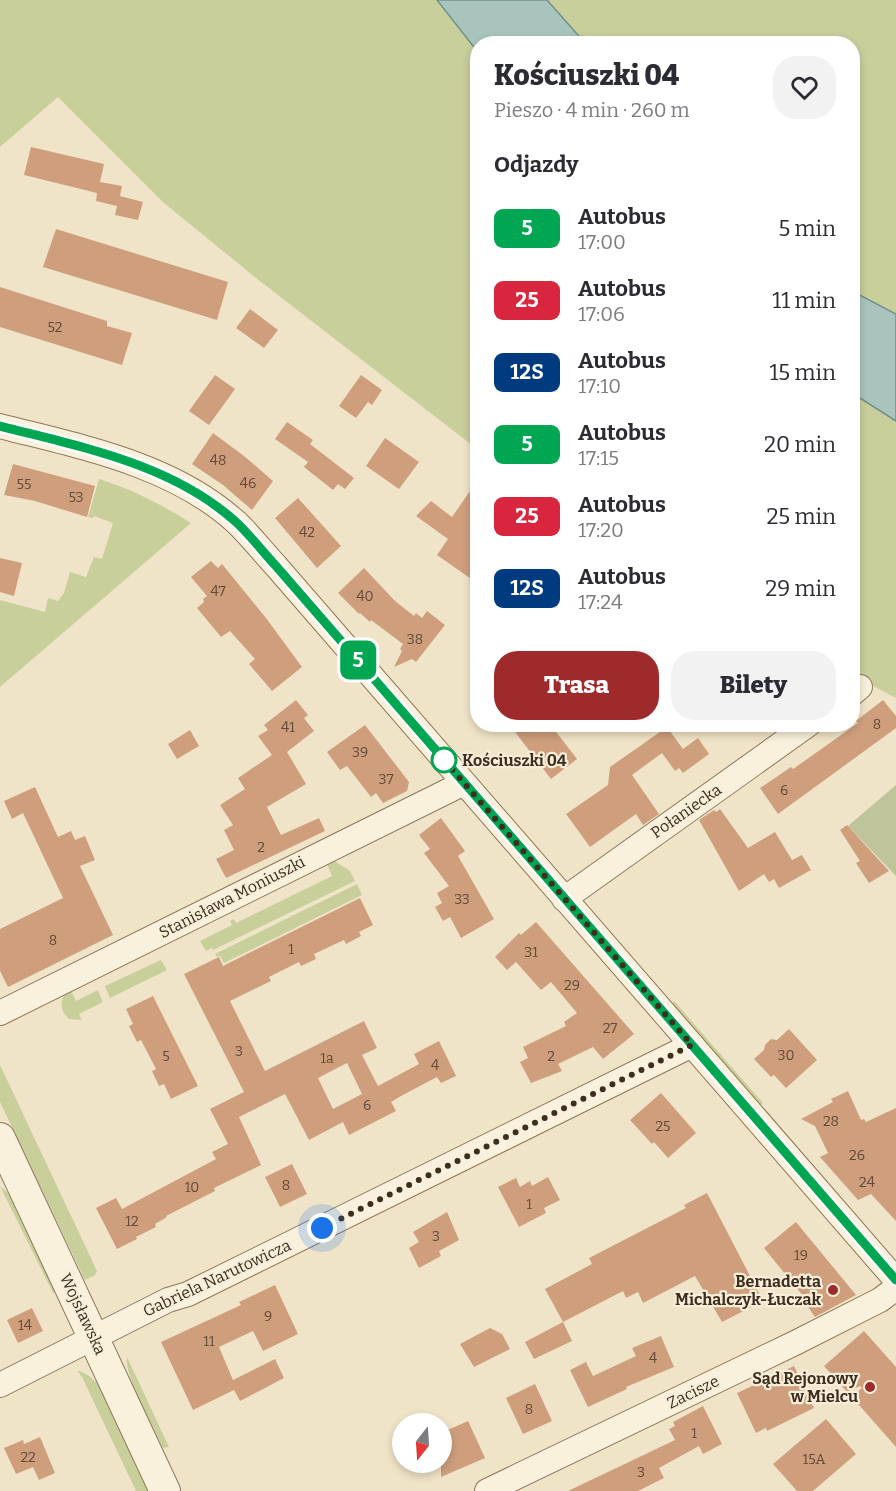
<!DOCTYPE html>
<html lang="pl">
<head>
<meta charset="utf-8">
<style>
	body { margin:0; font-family:Bitter,serif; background:#f2f2f3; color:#2b2b33; height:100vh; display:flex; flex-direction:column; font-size:22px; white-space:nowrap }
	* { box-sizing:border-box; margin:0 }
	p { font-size:20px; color:#7c7c81 }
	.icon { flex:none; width:33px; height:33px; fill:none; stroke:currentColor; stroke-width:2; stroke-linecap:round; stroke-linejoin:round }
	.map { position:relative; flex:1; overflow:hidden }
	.side { position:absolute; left:470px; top:36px; width:390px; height:696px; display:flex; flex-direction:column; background:#fff; border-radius:24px; box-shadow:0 3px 9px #0003 }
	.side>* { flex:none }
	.badge { padding:0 12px; border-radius:9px; font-size:21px; line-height:39px }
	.needle { width:39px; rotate:197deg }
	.tools { position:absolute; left:392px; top:1413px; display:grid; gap:12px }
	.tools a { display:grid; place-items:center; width:60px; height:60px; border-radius:50%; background:#fff; box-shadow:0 3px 9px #0003; font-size:30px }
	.you { position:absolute; width:30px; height:30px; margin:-15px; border:4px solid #fff; border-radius:50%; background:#1a73e8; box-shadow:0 0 0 9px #1a73e833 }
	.map>.badge { position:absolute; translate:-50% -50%; box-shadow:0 0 0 3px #fff }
	h2 { padding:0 24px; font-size:22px; line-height:54px }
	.round { display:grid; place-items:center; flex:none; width:63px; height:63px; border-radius:24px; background:#f2f2f3 }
	.head { display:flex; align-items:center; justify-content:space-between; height:102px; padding:0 24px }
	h1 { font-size:28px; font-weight:800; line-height:45px }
	.primary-button { display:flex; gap:12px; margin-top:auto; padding:12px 24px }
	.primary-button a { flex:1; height:69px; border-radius:24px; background:#9e2a2b; color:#fff; font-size:24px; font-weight:800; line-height:69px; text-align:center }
	.primary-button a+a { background:#f2f2f3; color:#2b2b33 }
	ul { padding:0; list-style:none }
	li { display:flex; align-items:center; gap:18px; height:72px; padding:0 24px }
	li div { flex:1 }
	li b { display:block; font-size:22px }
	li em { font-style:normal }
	li .badge { min-width:66px; font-weight:700; text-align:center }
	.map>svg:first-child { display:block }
	.green { fill:#c9cf9b }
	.cemetery { fill:#bfc49a }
	.water { fill:#a9c4bc; stroke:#6f938a; stroke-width:1.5 }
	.building { fill:#cf9f7d; fill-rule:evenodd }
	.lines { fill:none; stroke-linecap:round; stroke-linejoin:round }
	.minor-casing { stroke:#8d765c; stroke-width:26 }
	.tertiary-casing { stroke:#8d765c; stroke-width:32 }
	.minor { stroke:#faf1dc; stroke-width:24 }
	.tertiary { stroke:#faf1dc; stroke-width:30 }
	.line-casing { stroke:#fff; stroke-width:14 }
	.line { stroke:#00a651; stroke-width:9 }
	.walk { stroke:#3d2e20; stroke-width:6; stroke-dasharray:0 10.8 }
	.stop-dot { fill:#fff; stroke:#00a651; stroke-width:3 }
	.poi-dot { fill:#9e2a2b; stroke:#f7eed8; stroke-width:2 }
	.labels { text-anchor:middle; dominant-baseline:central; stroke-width:4.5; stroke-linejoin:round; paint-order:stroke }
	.number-label { font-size:14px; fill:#624a37 }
	.stop-label { font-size:16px; font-weight:bold; fill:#3d2e20; stroke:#f7eed8; text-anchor:start }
	.street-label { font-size:16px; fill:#3d2e20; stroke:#f7eed8 }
	.poi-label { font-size:16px; font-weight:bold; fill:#3d2e20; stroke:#f7eed8; text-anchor:end }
</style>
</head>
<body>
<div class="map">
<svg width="896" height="1491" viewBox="0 0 896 1491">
	<rect width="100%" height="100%" fill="#f0e4c8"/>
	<g class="green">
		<polygon points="0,0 437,0 477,51 477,449 256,278 164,203 58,97 0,147"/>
		<polygon points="547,0 896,0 896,314 852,291 852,44 585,43"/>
		<polygon points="852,393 896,421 896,698 852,675 852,646 860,632 852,624"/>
		<path d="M99,479C132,489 162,505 191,523L0,687V600L45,612L48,598L58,601L64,593L70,572L86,577L94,557L102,559L113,523L94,516L93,518L88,517Z"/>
		<polygon points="333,860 350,871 355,881 213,950 212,948 206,951 200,941 232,925 230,921 234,919 236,923 332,876 326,862"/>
		<polygon points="357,884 362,895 224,963 220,956 217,957 215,954"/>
		<polygon points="161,960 167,970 110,998 105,986"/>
		<path d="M70,988L76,1001L98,990L103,1002L79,1014L82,1020L69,1019C58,1009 60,998 70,988Z"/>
		<polygon points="674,1001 763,1103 759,1107 670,1005"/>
		<polygon points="0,1065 97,1271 95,1275 85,1280 0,1102"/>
		<polygon points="0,1186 9,1194 55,1292 53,1293"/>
		<path d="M127,1357L169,1447L163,1448C155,1430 123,1374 127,1357Z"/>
		<polygon points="77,1370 88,1375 98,1384 149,1491 136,1491 82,1377"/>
	</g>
	<polygon class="cemetery" points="896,785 896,876 848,826"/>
	<g class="water">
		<polygon points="437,0 547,0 585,43 477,44 477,51"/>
		<polygon points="852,291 896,314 896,421 852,393"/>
	</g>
	<g class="building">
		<polygon points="31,147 104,164 100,182 122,186 120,196 143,202 138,220 115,215 117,206 96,201 97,193 24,175"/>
		<polygon points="56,229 228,282 217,320 43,267"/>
		<polygon points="0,287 107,321 107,326 132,333 122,365 0,327"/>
		<polygon points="250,309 278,330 264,348 236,328"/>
		<polygon points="215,375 235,389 209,425 189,411"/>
		<polygon points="361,375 382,390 372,405 368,402 356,418 339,406"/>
		<polygon points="287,422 313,440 310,444 354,478 345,489 338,484 333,490 304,467 308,462 275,439"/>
		<polygon points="213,433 244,456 273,481 252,510 223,485 192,464"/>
		<polygon points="385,438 419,462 399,489 366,466"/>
		<polygon points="13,464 95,486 87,517 35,501 4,495"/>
		<polygon points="477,481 477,583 437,555 448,539 416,516 431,501 452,517"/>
		<polygon points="298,498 341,546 317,568 275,518"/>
		<polygon points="0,558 22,563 14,596 0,592"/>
		<polygon points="211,561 218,568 222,564 266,618 302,667 272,691 249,664 255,659 230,631 221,637 197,608 204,602 203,599 207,596 191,577"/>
		<polygon points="364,568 395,601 414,616 416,613 422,618 427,611 445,625 416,662 412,659 394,667 402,651 400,649 403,644 371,620 370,622 360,613 359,614 338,593"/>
		<polygon points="296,700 308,715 304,718 314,731 287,752 306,784 267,807 281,835 319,818 325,831 226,878 216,859 234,850 224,830 233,825 220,805 245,789 238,778 272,755 258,736 268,730 264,725"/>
		<polygon points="883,700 896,716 896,728 778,814 760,788 791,767 793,769 858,723 856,721"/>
		<polygon points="509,724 550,724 577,759 551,779"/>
		<polygon points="365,725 409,782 407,791 383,803 376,793 371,797 347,766 340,770 327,752"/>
		<polygon points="667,727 683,749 698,738 709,754 683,773 679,768 675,771 662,753 632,775 659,814 643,825 636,814 590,847 566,814 608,785 610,767"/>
		<polygon points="190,730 199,746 177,759 168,744"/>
		<polygon points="35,787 58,837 71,831 75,840 85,836 95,860 80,866 113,935 8,987 0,971 0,929 63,898 23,813 12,819 4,801"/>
		<polygon points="720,809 748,848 775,832 792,860 802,855 811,870 779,888 774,879 769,882 764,874 739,891 699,820 714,810 716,812"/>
		<polygon points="441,818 465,851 458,856 494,919 461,938 450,917 443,921 435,907 442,903 437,893 449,886 424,853 430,849 419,835"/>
		<polygon points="847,825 889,871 869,883 856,863 860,861 840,830"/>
		<path d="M360,898L373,925L359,932L361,936L346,944L344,940L314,954L316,959L301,966L299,962L269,977L271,981L230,1001L265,1071L364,1021L377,1048L362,1055L378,1086L419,1064L414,1054L439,1041L456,1076L441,1083L437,1077L401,1096L391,1102L396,1111L349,1135L343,1122L309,1140L285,1094L239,1117L261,1165L214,1188L215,1191L166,1216L167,1217L155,1224L156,1227L136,1237L137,1239L117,1249L96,1208L116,1198L122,1209L216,1159L212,1152L228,1144L210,1109L244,1092L184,974L219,957L223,966ZM347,1063L362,1094L333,1109L318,1078Z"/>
		<polygon points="536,922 634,1034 603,1059 593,1047 558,1064 562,1071 531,1083 520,1062 528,1058 523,1047 566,1026 564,1022 577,1013 551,982 541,990 516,962 507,970 495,957 519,933 521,935"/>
		<polygon points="153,996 198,1086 171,1099 164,1084 159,1086 152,1071 156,1069 141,1040 137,1042 129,1026 133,1024 126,1009"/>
		<polygon points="789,1029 817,1060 786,1088 774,1075 771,1077 754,1059 764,1050 765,1045 771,1039 777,1040"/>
		<polygon points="848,1091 861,1120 864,1119 866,1122 896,1108 896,1221 871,1194 858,1200 820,1157 828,1153 815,1126 801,1119 833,1102 831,1099"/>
		<polygon points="661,1093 696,1133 668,1158 654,1142 652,1144 630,1120"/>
		<polygon points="292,1164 307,1194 280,1207 265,1177"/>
		<polygon points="548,1177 560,1200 544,1208 546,1213 519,1227 498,1187 516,1178 520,1187 530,1181 532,1186"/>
		<polygon points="707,1193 763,1301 722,1322 695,1276 643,1303 638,1292 626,1298 623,1291 563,1322 545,1289 592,1264 589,1258 686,1208 684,1205"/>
		<polygon points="447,1212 459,1240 439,1251 441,1256 419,1268 409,1248 419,1242 413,1232"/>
		<polygon points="796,1222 856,1295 815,1317 806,1304 808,1302 764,1248"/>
		<polygon points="275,1285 298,1334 263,1351 253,1331 219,1347 233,1380 275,1359 284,1378 240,1401 234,1390 193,1410 161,1342 241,1305 239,1302"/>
		<polygon points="32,1308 43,1331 18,1343 7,1320"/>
		<polygon points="563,1322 572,1341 534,1359 525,1342"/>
		<polygon points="490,1328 502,1334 510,1349 474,1367 460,1344"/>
		<polygon points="864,1331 896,1367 896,1447 852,1397 862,1388 860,1386 847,1392 824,1366"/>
		<polygon points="661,1336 674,1367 626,1387 627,1389 588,1407 570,1370 586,1362 593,1376 636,1356 632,1348"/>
		<polygon points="794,1366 814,1408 767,1431 766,1428 756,1433 737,1393"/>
		<polygon points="535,1384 552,1421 523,1434 506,1398"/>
		<polygon points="703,1406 722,1444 703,1454 699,1446 659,1468 664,1478 638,1491 568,1491 675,1440 669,1429 675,1426 673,1422"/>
		<polygon points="826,1419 856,1454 813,1491 797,1491 773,1464"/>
		<polygon points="468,1421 485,1458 441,1477 441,1433"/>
		<polygon points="40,1437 55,1473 39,1480 33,1467 16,1474 4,1448 23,1440 24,1444"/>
	</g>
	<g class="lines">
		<g class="minor-casing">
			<g id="minor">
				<path d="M0,426C81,447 172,464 236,522C250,535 263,552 276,566L896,1280"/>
				<polyline points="852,694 860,687"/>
				<polyline points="564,899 809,724"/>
				<polyline points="0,1013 464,783"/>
				<polyline points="0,1385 168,1300 188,1294 692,1045"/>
				<polyline points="487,1491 795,1343 880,1300 896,1288"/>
			</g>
		</g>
		<g class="tertiary-casing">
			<polyline id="tertiary" points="0,1138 165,1491"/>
		</g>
		<use href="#minor" class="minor"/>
		<use href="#tertiary" class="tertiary"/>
	</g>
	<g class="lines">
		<g class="line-casing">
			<path id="line" d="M0,426C81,447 172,464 236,522C250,535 263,552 276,566L896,1280"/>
		</g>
		<use href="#line" class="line"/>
		<polyline class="walk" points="322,1228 692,1045 444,760"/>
	</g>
	<circle class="stop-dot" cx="444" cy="760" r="12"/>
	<g class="poi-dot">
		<circle cx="833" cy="1290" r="6"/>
		<circle cx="870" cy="1387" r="6"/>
	</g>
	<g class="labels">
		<g class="number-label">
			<text x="55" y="327">52</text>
			<text x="218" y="460">48</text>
			<text x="248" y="483">46</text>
			<text x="24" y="484">55</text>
			<text x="76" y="497">53</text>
			<text x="307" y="532">42</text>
			<text x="218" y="591">47</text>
			<text x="365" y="596">40</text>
			<text x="415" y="639">38</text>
			<text x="877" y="724">8</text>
			<text x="288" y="727">41</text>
			<text x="360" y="752">39</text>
			<text x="386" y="779">37</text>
			<text x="784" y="790">6</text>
			<text x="261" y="847">2</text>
			<text x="462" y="899">33</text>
			<text x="53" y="940">8</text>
			<text x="291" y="949">1</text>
			<text x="531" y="952">31</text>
			<text x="572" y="985">29</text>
			<text x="610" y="1028">27</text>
			<text x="239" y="1051">3</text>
			<text x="786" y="1055">30</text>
			<text x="166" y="1056">5</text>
			<text x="551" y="1056">2</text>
			<text x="327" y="1058">1a</text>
			<text x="435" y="1065">4</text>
			<text x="367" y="1105">6</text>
			<text x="831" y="1121">28</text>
			<text x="663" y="1126">25</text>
			<text x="857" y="1155">26</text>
			<text x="867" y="1182">24</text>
			<text x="286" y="1185">8</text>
			<text x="192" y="1187">10</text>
			<text x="529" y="1204">1</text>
			<text x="132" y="1221">12</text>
			<text x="436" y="1236">3</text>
			<text x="801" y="1255">19</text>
			<text x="268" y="1316">9</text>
			<text x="25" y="1325">14</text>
			<text x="209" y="1341">11</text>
			<text x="653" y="1358">4</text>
			<text x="529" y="1409">8</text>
			<text x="694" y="1433">1</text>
			<text x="28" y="1457">22</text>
			<text x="814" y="1459">15A</text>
			<text x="641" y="1472">3</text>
		</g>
		<g class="stop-label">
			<text x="462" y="760">Kościuszki 04</text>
		</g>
		<g class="street-label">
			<text transform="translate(686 811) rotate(-35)">Połaniecka</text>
			<text transform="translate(232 897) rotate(-27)">Stanisława Moniuszki</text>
			<text transform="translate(217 1278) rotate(-25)">Gabriela Narutowicza</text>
			<text transform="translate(83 1314) rotate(65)">Wojsławska</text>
			<text transform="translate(693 1392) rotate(-26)">Zacisze</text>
		</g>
		<g class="poi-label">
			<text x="821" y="1281">Bernadetta<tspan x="821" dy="18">Michalczyk-Łuczak</tspan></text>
			<text x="858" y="1378">Sąd Rejonowy<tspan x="858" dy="18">w Mielcu</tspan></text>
		</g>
	</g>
</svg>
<div class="tools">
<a><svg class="needle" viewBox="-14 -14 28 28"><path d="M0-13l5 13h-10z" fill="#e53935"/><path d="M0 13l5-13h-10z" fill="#7c7c81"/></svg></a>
</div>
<div class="you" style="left:322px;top:1228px"></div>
<b class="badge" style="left:358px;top:660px;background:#00a651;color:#fff">5</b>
<section class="side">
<div class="head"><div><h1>Kościuszki 04</h1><p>Pieszo · 4 min · 260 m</p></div><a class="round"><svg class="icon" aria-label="heart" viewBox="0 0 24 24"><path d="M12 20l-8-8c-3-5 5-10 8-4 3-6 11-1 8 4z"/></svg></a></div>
<h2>Odjazdy</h2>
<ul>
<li><span class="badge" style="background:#00a651;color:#fff">5</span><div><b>Autobus</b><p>17:00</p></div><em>5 min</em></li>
<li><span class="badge" style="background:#d7263d;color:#fff">25</span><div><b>Autobus</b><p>17:06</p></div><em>11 min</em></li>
<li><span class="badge" style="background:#003b80;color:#fff">12S</span><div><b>Autobus</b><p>17:10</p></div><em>15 min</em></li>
<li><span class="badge" style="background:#00a651;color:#fff">5</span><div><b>Autobus</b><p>17:15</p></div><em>20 min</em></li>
<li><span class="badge" style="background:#d7263d;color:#fff">25</span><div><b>Autobus</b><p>17:20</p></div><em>25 min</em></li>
<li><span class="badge" style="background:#003b80;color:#fff">12S</span><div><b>Autobus</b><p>17:24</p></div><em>29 min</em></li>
</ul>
<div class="primary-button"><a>Trasa</a><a>Bilety</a></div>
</section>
</div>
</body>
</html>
